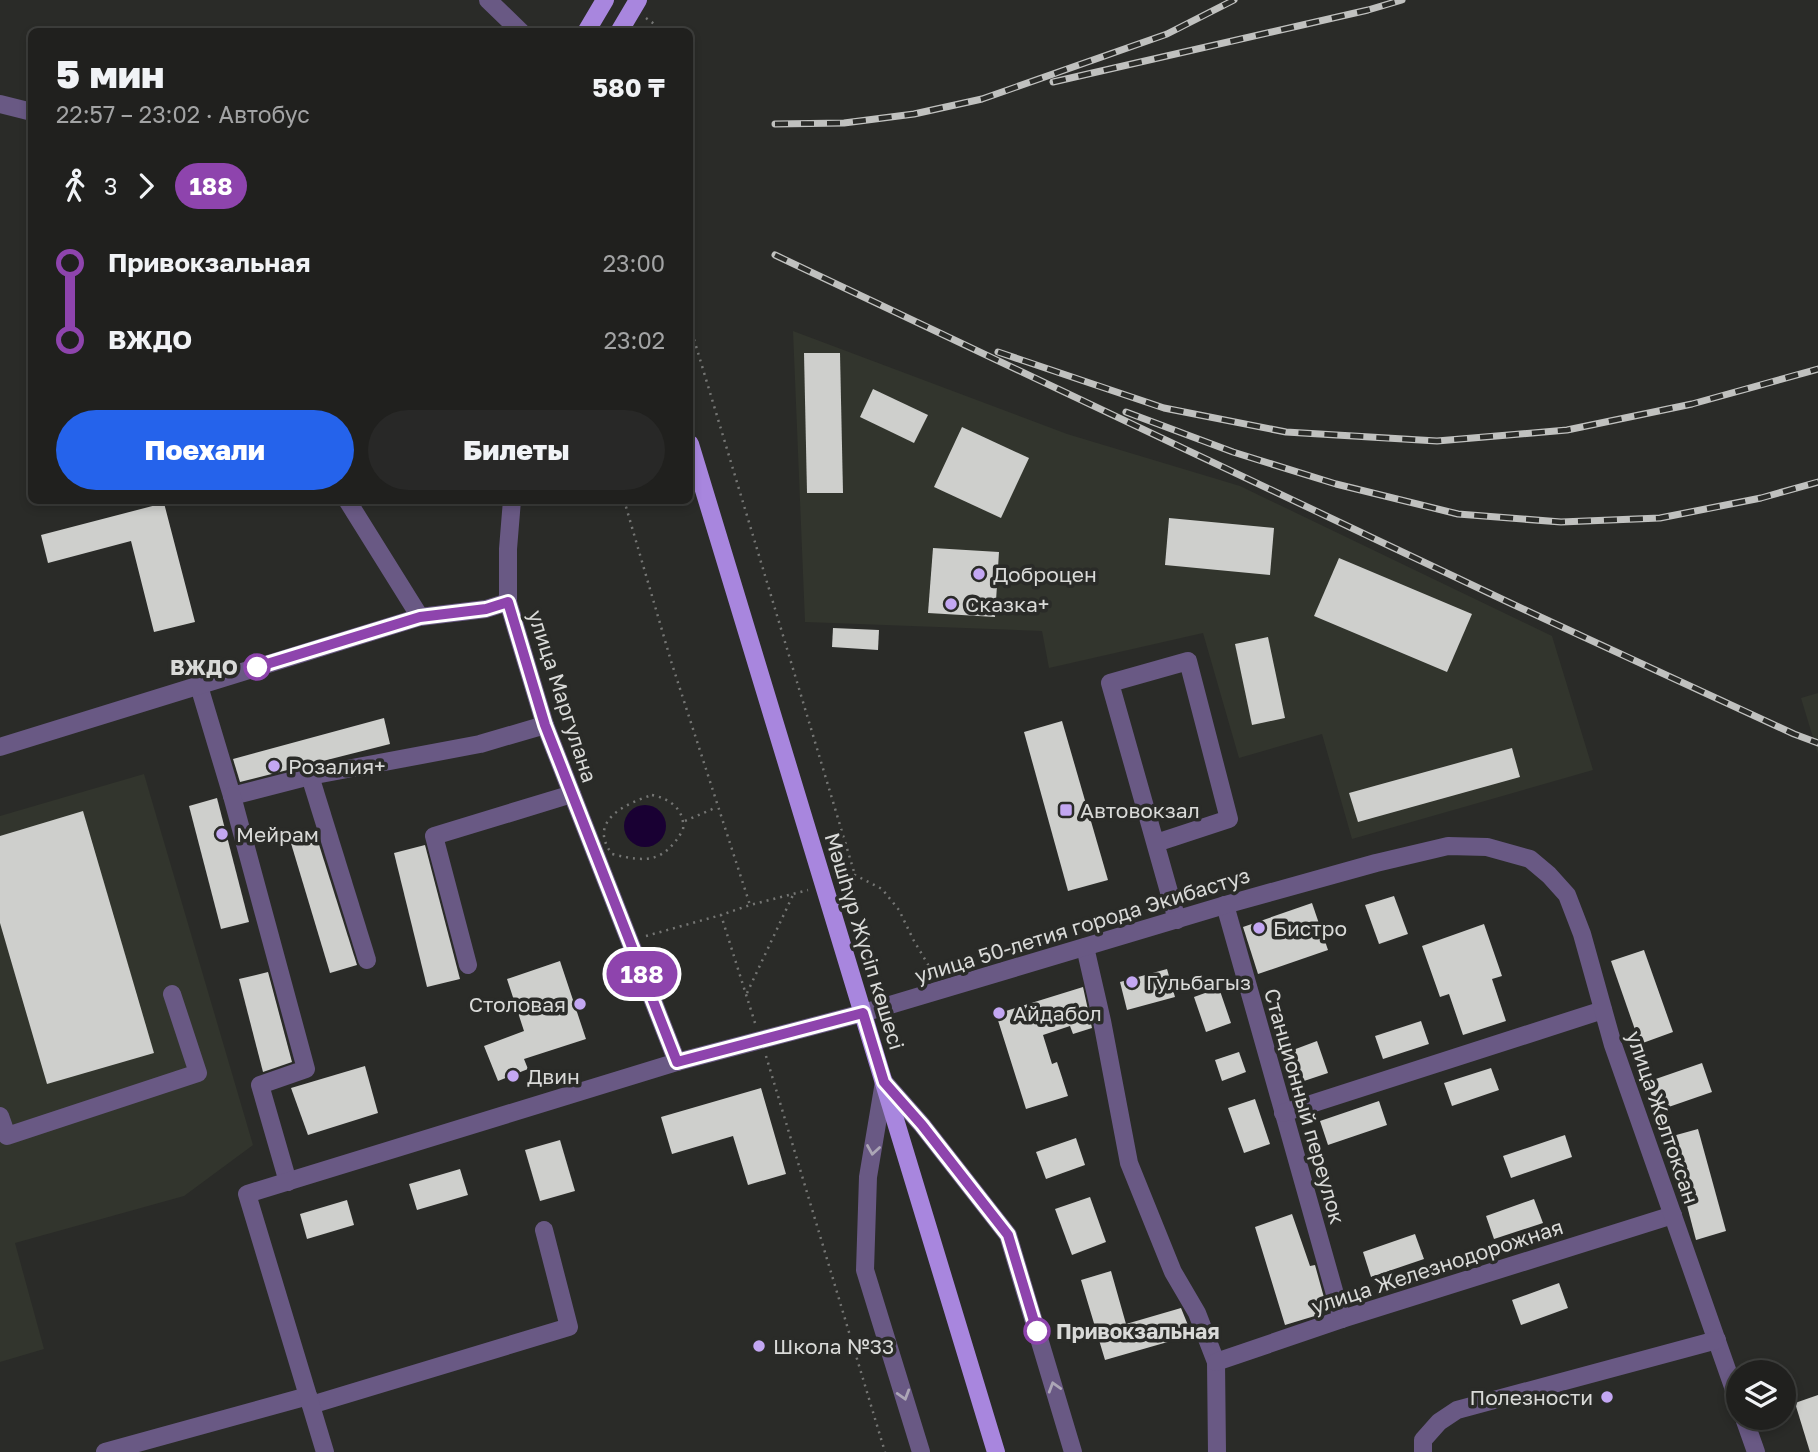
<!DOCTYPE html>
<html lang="ru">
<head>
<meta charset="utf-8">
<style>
	body { margin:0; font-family:"Golos Text",sans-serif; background:#282827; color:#f1f3f6; height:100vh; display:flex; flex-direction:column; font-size:26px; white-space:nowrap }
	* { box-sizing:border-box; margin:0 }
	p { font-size:23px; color:#a2a3a4 }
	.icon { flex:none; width:38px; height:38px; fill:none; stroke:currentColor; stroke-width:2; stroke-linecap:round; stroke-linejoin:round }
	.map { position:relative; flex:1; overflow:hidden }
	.details { position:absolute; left:28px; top:28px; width:665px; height:476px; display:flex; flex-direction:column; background:#20201e; border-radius:10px; box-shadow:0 4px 10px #0003,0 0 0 2px #3d3e3c }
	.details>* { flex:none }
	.badge { padding:0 14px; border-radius:23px; font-size:24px; line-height:46px }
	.buttons { position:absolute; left:1726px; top:1360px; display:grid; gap:14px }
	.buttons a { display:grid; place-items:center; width:70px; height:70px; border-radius:50%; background:#20201e; box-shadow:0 4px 10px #0003,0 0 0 2px #3d3e3c; font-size:35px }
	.map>.badge { position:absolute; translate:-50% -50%; box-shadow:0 0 0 4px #fff }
	.legs { display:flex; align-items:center; gap:10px; height:77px; padding:0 28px; font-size:23px }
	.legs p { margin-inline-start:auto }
	.overview { display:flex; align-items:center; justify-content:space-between; height:119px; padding:0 28px }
	h1 { font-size:38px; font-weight:800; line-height:52px }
	.primary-button { display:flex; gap:14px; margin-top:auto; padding:14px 28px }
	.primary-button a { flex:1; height:80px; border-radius:42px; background:#2563eb; color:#fff; font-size:28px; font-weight:800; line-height:80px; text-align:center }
	.primary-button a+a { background:#282827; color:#f1f3f6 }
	ul { padding:0 28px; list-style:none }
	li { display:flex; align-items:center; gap:24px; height:77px; font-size:26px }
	li i { display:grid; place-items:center; width:10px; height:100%; margin:0 9px; background:currentColor }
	li i::after { content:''; width:18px; height:18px; margin:-9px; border:5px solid; border-radius:50%; background:#20201e }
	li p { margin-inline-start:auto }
	li:first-child i { background:linear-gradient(#0000 50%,currentColor 0) }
	li:last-child i { background:linear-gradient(currentColor 50%,#0000 0) }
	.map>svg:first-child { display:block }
	.built { fill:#32352d }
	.water { fill:#190033 }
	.building { fill:#cecfcc }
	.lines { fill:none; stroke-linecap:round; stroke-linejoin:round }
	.path { stroke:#757674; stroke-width:2.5; stroke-dasharray:2 5; stroke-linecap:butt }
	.minor { stroke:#695984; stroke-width:18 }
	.major { stroke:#a886de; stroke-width:18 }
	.rail-casing { stroke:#c0c1bf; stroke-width:7 }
	.rail { stroke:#2a2b28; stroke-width:4.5; stroke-dasharray:13; stroke-linecap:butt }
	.oneway { stroke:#aca6b6 }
	.line-1-casing { stroke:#fff; stroke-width:16 }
	.line-1 { stroke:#8e44ad; stroke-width:10 }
	.poi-dot { fill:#c3a7f2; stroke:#2a2b28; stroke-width:2.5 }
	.stop-1-dot { fill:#fff; stroke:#8e44ad; stroke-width:3.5 }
	.labels { text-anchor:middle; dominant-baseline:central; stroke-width:7; stroke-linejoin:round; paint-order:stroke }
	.poi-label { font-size:21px; fill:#d9dad8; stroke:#2a2b28; text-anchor:start }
	.stop-label { font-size:21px; font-weight:bold; fill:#d9dad8; stroke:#2a2b28; text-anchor:end }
	.street-label { font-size:21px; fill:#d9dad8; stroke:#2a2b28 }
</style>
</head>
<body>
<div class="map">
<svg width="1818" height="1452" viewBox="0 0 1818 1452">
	<rect width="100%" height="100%" fill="#2a2b28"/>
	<g class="built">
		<polygon points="793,331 1067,434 1240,486 1552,636 1593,770 1352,839 1322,734 1239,758 1203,633 1049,668 1042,631 805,622"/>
		<polygon points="1818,693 1818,754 1801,698"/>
		<polygon points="144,774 253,1145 184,1196 15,1243 44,1349 0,1362 0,816"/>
	</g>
	<circle class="water" cx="645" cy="826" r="21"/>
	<g class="building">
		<polygon points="804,353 840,353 843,493 807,493"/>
		<polygon points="873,389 928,415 914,443 860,417"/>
		<polygon points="962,427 1029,458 1001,518 934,487"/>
		<polygon points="164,503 195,622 154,632 131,541 48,563 41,535"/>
		<polygon points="1169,518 1274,528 1270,575 1165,565"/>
		<polygon points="933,548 999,552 995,617 928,613"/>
		<polygon points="1339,558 1472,614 1447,672 1314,616"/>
		<polygon points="833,628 879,630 878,650 832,647"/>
		<polygon points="1268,637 1285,718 1252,725 1235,644"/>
		<polygon points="384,718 390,744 240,782 233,759"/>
		<polygon points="1062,721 1108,880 1068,891 1024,732"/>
		<polygon points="1512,748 1520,777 1358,822 1349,793"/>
		<polygon points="217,798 249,922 221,929 189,806"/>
		<polygon points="83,811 154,1053 47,1084 0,923 0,836"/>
		<polygon points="315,832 357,965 330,973 290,840"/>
		<polygon points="425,845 460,979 427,987 394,853"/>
		<polygon points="1394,896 1408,934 1379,944 1365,905"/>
		<polygon points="1312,903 1328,950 1258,974 1243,927"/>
		<polygon points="1484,924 1502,976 1492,979 1506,1021 1463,1035 1449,994 1440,997 1422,946"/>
		<polygon points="1644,950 1673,1032 1640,1044 1611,961"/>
		<polygon points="560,961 586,1039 524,1059 528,1069 498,1081 484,1046 524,1031 507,979"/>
		<polygon points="1167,969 1175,997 1127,1010 1120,982"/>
		<polygon points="268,972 292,1062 263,1072 239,979"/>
		<polygon points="1083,987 1092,1028 1073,1034 1070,1026 1043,1035 1052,1064 1057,1062 1068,1096 1026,1109 996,1014"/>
		<polygon points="1219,988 1231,1023 1206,1032 1194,997"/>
		<polygon points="1421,1021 1429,1044 1383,1059 1375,1036"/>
		<polygon points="1317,1041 1328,1073 1304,1081 1293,1050"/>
		<polygon points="1239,1052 1246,1072 1222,1081 1215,1060"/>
		<polygon points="1702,1063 1712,1092 1657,1111 1647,1082"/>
		<polygon points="365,1066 378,1113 308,1135 291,1088"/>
		<polygon points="1491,1068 1499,1090 1452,1106 1444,1083"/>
		<polygon points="761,1088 786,1174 748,1185 733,1136 672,1154 661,1117"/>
		<polygon points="1255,1099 1270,1144 1244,1153 1228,1108"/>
		<polygon points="1379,1101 1387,1125 1328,1145 1320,1121"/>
		<polygon points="1698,1129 1726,1231 1696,1240 1669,1137"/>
		<polygon points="1565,1135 1572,1157 1511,1178 1503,1156"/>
		<polygon points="1076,1138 1085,1165 1046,1179 1036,1152"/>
		<polygon points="560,1140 575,1191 540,1201 525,1150"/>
		<polygon points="460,1169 468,1195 417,1210 409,1184"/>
		<polygon points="1090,1197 1106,1242 1072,1255 1055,1209"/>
		<polygon points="1534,1199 1543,1223 1494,1239 1486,1216"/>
		<polygon points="347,1200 354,1225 307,1239 300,1214"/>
		<polygon points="1292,1214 1310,1266 1315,1265 1328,1312 1285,1325 1255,1227"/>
		<polygon points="1415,1234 1424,1259 1371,1277 1363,1252"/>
		<polygon points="1111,1271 1126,1324 1181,1308 1192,1335 1105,1360 1081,1280"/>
		<polygon points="1559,1283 1568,1308 1521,1325 1512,1300"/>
		<polygon points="1818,1395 1818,1452 1810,1452 1795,1403"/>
	</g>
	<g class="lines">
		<g class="path">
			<polyline points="646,18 657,26 655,32"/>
			<polyline points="690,326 855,875"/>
			<polyline points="624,500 671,661 750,905"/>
			<path d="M652,795C671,799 685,810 683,830C664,862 648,863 612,854C587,821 625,804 652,795Z"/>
			<polyline points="685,821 717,807"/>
			<polyline points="841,880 855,875 882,889 899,910 914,941 935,976"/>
			<polyline points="646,936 721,915"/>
			<polyline points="747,993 793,895"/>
			<polyline points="755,1023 721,915 750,905 808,890"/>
			<polyline points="766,1056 885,1452"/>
		</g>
		<g class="minor">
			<polyline points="488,0 521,32"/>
			<polyline points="0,104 32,112"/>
			<polyline points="347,500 420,617"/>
			<polyline points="508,602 508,549 512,500"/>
			<polyline points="199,686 232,796 310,776 480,744 545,725"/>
			<polyline points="0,747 420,617 486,609 508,602 545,725 677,1062"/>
			<polyline points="310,776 367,960"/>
			<polyline points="232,796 306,1069 260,1085 288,1182"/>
			<polyline points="1156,843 1229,819 1188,661 1110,683 1177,920"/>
			<polyline points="1225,905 1342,1319"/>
			<polyline points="1085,947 1102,1021 1129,1163 1173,1272 1197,1313 1216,1362 1217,1452"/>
			<polyline points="468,965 434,836 572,794"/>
			<polyline points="884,1082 922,1125 1008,1235 1073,1452"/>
			<polyline points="884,1082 868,1177 865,1270 921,1452"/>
			<polyline points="1283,1113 1603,1010"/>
			<polyline points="0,1116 7,1136 198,1073 172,994"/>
			<polyline points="1216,1362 1342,1319 1673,1215"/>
			<polyline points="311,1405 569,1327 544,1230"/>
			<polyline points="1744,1418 1756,1452"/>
			<polyline points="105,1452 308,1396"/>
			<polyline points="325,1452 247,1194 677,1062 863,1013 1225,905 1376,863 1448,846 1487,847 1530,859 1549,875 1567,895 1582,934 1613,1045 1738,1401"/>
			<polyline points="1423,1452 1423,1440 1439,1422 1457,1410 1717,1340"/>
		</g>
		<g class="major">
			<polyline points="586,32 605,0"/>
			<polyline points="619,32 638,0"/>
			<polyline points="690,444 996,1452"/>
		</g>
		<g class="rail-casing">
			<g id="rail">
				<polyline points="1053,82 1368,10 1402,0"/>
				<polyline points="775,124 844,123 914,114 982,99 1167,34 1234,0"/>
				<polyline points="775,255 1508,602 1794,734 1818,743"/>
				<polyline points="998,352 1164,408 1286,432 1437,441 1567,430 1692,404 1818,369"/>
				<polyline points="1126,412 1233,452 1336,484 1458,514 1561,522 1660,518 1761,498 1818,482"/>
			</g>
		</g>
		<use href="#rail" class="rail"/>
	</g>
	<defs><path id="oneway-chevron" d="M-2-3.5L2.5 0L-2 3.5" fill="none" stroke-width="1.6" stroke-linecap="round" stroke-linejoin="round" transform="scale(1.75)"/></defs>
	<g class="oneway">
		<use href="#oneway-chevron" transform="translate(873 1150) rotate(99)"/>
		<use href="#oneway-chevron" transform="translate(1054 1387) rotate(-107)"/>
		<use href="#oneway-chevron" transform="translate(904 1395) rotate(73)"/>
	</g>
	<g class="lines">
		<g class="line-1-casing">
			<polyline id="line-1" points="257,667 420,617 486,609 508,602 545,725 677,1062 863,1013 884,1082 922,1125 1008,1235 1037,1331"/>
		</g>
		<use href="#line-1" class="line-1"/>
	</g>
	<g class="poi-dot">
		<circle cx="979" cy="574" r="7"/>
		<circle cx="951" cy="604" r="7"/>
		<circle cx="274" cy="766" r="7"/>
		<rect x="1059" y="803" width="14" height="14" rx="3.5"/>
		<circle cx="222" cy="834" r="7"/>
		<circle cx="1259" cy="928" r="7"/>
		<circle cx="1132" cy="982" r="7"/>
		<circle cx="580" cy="1004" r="7"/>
		<circle cx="999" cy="1013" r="7"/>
		<circle cx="513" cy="1076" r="7"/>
		<circle cx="759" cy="1346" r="7"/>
		<circle cx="1607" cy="1397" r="7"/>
	</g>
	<g class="stop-1-dot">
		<circle cx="257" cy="667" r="12"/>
		<circle cx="1037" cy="1331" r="12"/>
	</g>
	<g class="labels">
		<g class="poi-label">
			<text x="993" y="574">Доброцен</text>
			<text x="965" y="604">Сказка+</text>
			<text x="288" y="766">Розалия+</text>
			<text x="1080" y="810">Автовокзал</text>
			<text x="236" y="834">Мейрам</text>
			<text x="1273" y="928">Бистро</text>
			<text x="1146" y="982">Гульбагыз</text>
			<text x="566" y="1004" text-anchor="end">Столовая</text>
			<text x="1013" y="1013">Айдабол</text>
			<text x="527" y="1076">Двин</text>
			<text x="773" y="1346">Школа №33</text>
			<text x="1593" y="1397" text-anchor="end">Полезности</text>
		</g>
		<g class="stop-label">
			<text x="238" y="667">ВЖДО</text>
			<text x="1056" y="1331" text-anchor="start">Привокзальная</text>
		</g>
		<g class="street-label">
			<text transform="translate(563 696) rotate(72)">улица Маргулана</text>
			<text transform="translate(1082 925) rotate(-17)">улица 50-летия города Экибастуз</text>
			<text transform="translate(865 941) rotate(73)">Мәшһүр Жүсіп көшесі</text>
			<text transform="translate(1305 1106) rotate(74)">Станционный переулок</text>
			<text transform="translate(1663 1117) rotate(71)">улица Желтоксан</text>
			<text transform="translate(1437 1266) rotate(-18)">улица Железнодорожная</text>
		</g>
	</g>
</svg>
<div class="buttons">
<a><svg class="icon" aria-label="layers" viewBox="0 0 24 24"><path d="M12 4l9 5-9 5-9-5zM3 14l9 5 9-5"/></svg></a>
</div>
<b class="badge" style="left:642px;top:974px;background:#8e44ad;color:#fff">188</b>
<section class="details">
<div class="overview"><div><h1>5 мин</h1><p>22:57 – 23:02 · Автобус</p></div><b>580 ₸</b></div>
<div class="legs"><svg class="icon" aria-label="walk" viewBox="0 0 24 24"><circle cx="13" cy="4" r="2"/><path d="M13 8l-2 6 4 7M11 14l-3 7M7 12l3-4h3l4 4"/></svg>3<svg class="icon" aria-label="forward" viewBox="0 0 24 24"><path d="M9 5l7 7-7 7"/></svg><b class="badge" style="background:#8e44ad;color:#fff">188</b></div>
<ul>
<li><i style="color:#8e44ad"></i><b>Привокзальная</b><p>23:00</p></li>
<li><i style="color:#8e44ad"></i><b>ВЖДО</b><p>23:02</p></li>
</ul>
<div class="primary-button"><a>Поехали</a><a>Билеты</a></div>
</section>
</div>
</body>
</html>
